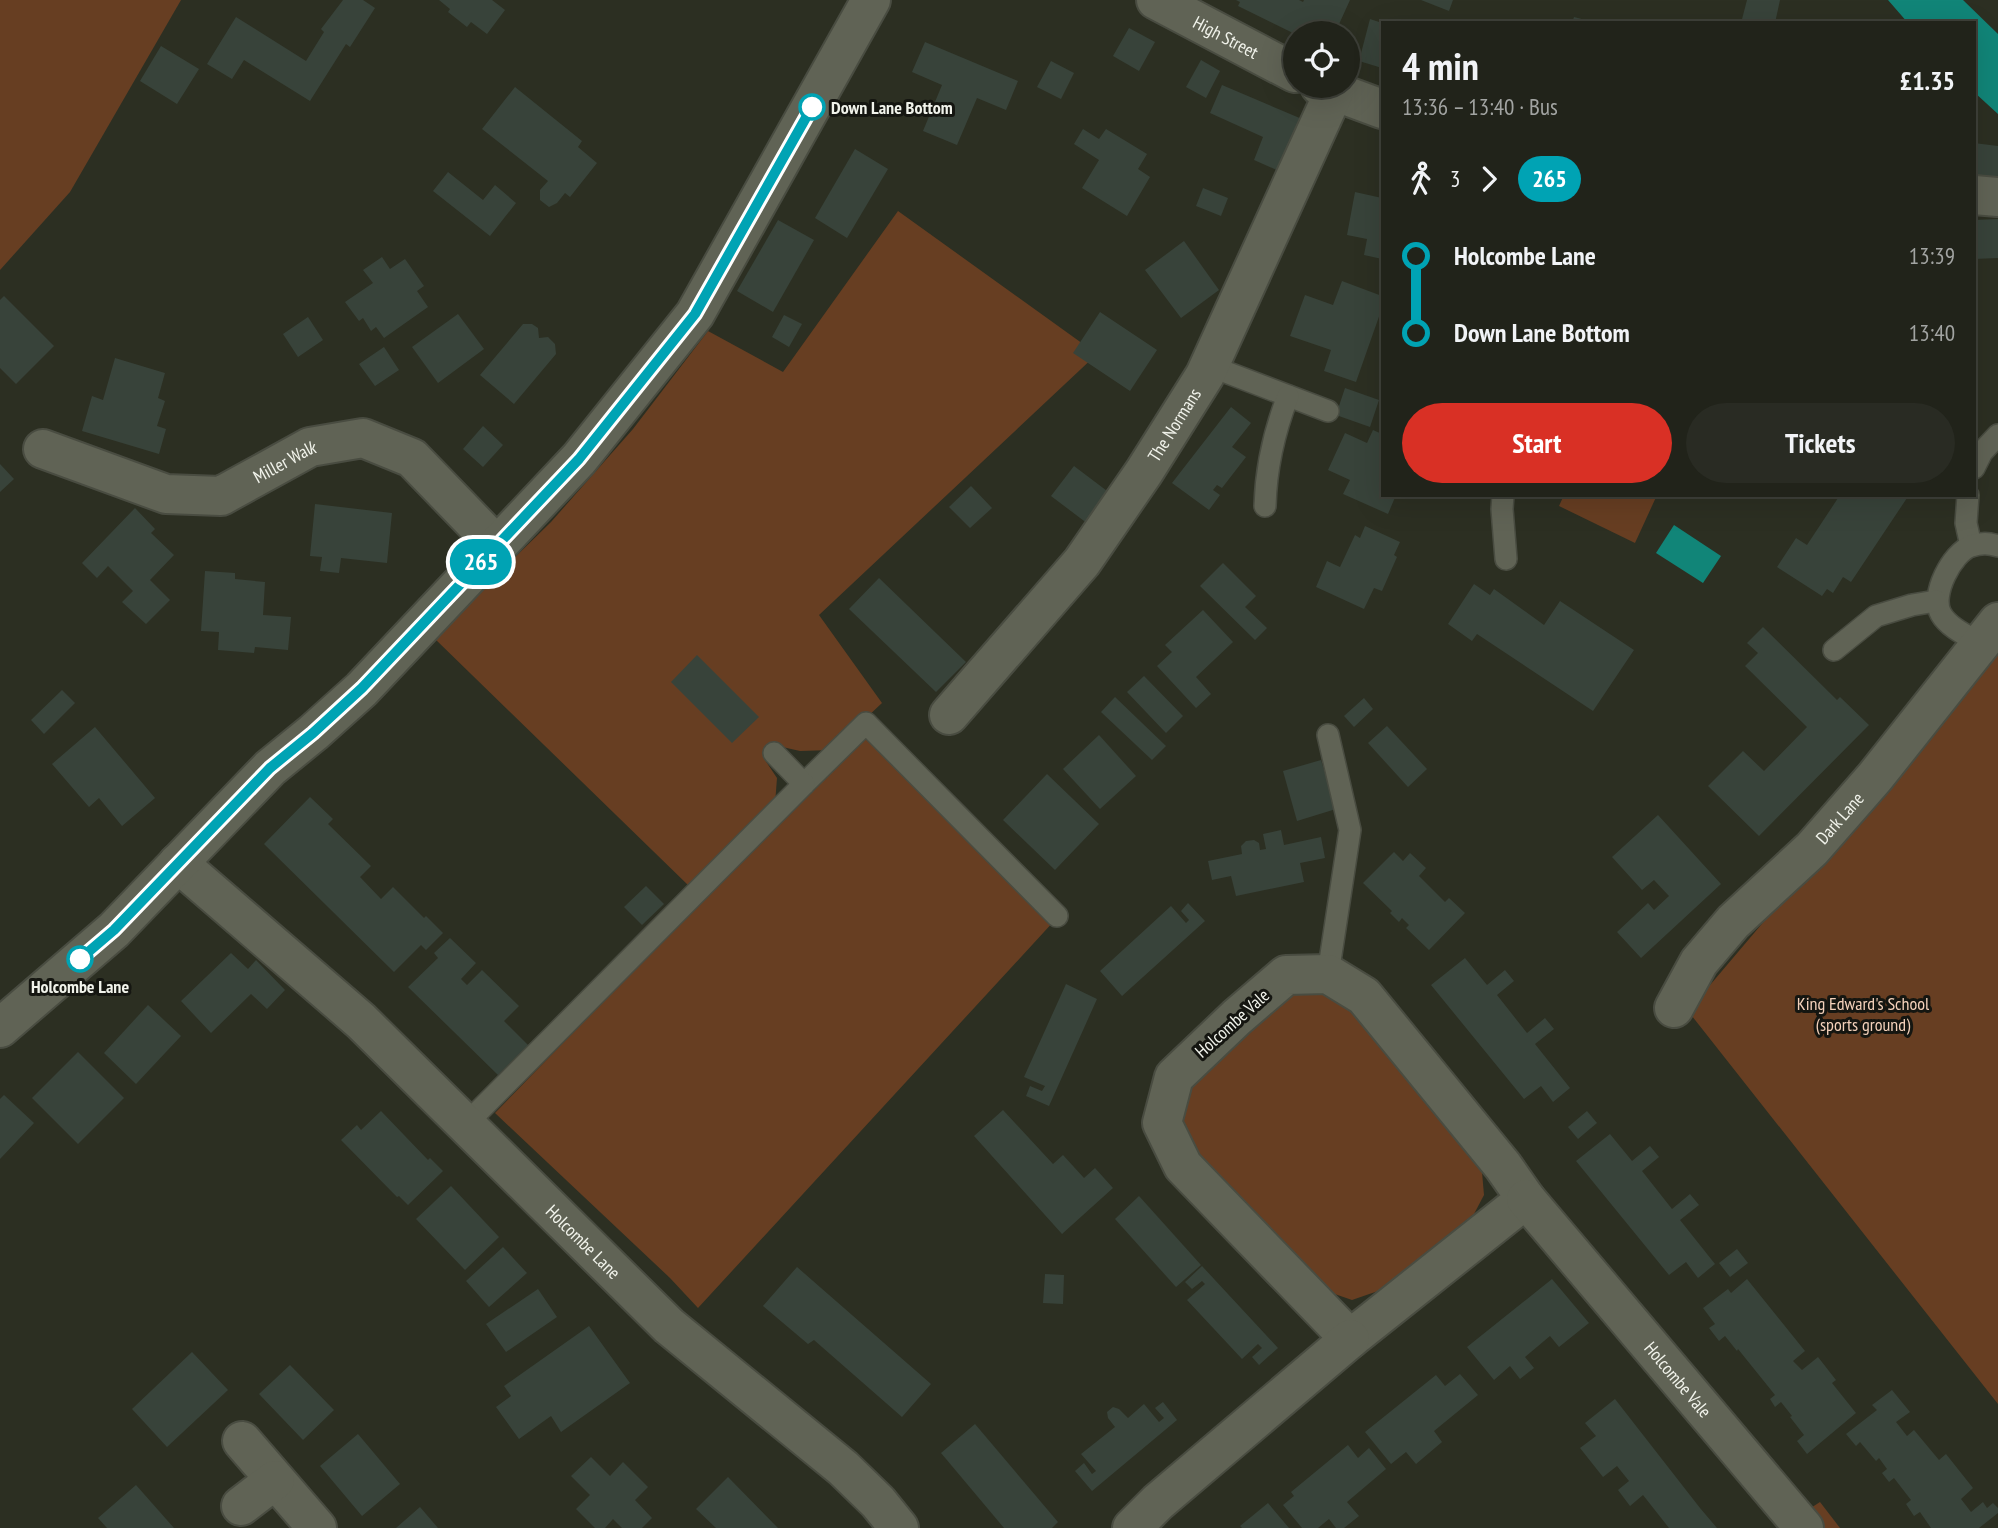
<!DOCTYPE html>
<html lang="en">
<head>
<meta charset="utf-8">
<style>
	body { margin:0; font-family:"PT Sans Narrow",sans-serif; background:#292b23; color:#f1f3f6; height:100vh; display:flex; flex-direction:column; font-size:26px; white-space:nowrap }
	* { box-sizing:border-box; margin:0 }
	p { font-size:23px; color:#a2a4a2 }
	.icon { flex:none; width:38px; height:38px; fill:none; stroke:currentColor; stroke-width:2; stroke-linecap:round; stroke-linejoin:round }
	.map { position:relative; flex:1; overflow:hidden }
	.drawer { position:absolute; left:1381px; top:21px; width:595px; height:476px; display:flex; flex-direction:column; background:#21231a; border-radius:0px; box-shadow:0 7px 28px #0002,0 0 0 2px #3e4039 }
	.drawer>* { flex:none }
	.badge { padding:0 14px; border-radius:23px; font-size:24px; line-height:46px }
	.buttons { position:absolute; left:1283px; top:21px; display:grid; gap:14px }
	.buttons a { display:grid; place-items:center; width:77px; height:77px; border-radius:50%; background:#21231a; box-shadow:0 7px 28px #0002,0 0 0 2px #3e4039; font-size:35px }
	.map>.badge { position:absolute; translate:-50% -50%; box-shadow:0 0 0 4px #fff }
	.legs { display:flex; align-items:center; gap:10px; height:77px; padding:0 21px; font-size:23px }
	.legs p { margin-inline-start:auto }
	.head { display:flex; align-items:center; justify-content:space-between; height:119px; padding:0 21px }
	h1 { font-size:38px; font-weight:700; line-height:52px }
	.button { display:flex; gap:14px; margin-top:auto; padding:14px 21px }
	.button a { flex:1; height:80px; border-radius:42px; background:#d93025; color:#fff; font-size:28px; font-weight:700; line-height:80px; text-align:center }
	.button a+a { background:#292b23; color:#f1f3f6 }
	ul { padding:0 21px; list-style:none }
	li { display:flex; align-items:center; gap:24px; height:77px; font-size:26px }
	li i { display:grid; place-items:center; width:10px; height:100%; margin:0 9px; background:currentColor }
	li i::after { content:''; width:18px; height:18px; margin:-9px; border:5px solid; border-radius:50%; background:#21231a }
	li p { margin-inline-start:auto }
	li:first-child i { background:linear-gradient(#0000 50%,currentColor 0) }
	li:last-child i { background:linear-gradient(currentColor 50%,#0000 0) }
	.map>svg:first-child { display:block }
	.green { fill:#673e22 }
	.water { fill:#118578 }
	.building { fill:#38433a }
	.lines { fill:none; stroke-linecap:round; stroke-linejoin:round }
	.service-casing { stroke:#494c41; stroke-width:24 }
	.minor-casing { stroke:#494c41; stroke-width:42 }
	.service { stroke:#606355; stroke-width:21 }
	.minor { stroke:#606355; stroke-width:38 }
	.line-1-casing { stroke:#fff; stroke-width:16 }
	.line-1 { stroke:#00a3b4; stroke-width:10 }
	.stop-1-dot { fill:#fff; stroke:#00a3b4; stroke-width:3.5 }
	.labels { text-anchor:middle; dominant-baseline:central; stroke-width:6; stroke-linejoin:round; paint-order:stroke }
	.street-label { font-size:18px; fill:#f1f3eb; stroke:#151611 }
	.stop-label { font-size:18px; font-weight:bold; fill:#f1f3eb; stroke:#151611; text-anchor:start }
	.park-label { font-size:18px; fill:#f5d2bb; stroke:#151611 }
</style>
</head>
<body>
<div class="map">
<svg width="1998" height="1528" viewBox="0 0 1998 1528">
	<rect width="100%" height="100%" fill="#2c2f22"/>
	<g class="green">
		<polygon points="0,0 181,0 70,192 0,270"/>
		<polygon points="898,211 1097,354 819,615 882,703 832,750 800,751 778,746 765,760 777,778 775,804 689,886 433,637 551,522 633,429 708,331 783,372"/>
		<polygon points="1564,495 1657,495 1635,543 1559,506"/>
		<polygon points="1998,625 1998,1404 1688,1011 1882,782"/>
		<polygon points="870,727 1055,920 698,1308 670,1278 495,1113"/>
		<polygon points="1324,986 1354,1008 1471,1151 1482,1172 1484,1195 1474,1214 1378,1291 1352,1300 1326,1291 1195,1157 1177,1122 1188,1085 1293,991"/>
		<polygon points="1820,1502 1840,1528 1816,1528 1803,1513"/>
	</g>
	<g class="water">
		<polygon points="1888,0 1963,0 1998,34 1998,114 1974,92 1974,23 1908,23"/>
		<polygon points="1674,525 1721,556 1703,583 1656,553"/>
	</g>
	<g class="building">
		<polygon points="343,0 363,0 375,8 350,47 346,44 310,101 244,60 232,79 207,64 236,17 306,61 324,32 321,29"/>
		<polygon points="439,0 492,0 505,10 487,34 471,22 467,27 448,12 450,9"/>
		<polygon points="1236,0 1299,0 1303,2 1304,0 1350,0 1335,33 1295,34 1238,6 1240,2"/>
		<polygon points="1421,0 1453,0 1449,11"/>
		<polygon points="1747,0 1780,0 1775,23 1741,23"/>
		<polygon points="1574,17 1593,22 1593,23 1572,23"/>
		<polygon points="1370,19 1382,23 1382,68 1359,61"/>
		<polygon points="1129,28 1155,42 1139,71 1113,56"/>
		<polygon points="925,42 1018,81 1006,110 977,98 957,145 923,131 942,85 912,72"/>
		<polygon points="161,46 199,69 177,104 140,81"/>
		<polygon points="1201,60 1220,71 1206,98 1186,87"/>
		<polygon points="1051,61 1074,73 1061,99 1037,87"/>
		<polygon points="1222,85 1302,119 1279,171 1254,160 1263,137 1210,113"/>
		<polygon points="515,87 582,141 578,147 597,163 570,197 565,193 557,203 549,207 540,200 540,190 548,181 482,129"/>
		<polygon points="1083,129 1099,139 1106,129 1147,154 1138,169 1150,177 1127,216 1082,188 1099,160 1074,144"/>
		<polygon points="1974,143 1998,146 1998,180 1974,178"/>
		<polygon points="855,149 888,169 847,238 815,218"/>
		<polygon points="448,172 483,200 495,185 516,203 490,236 433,191"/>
		<polygon points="1203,188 1228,198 1221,216 1196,206"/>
		<polygon points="1355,192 1382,198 1382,259 1364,255 1367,239 1347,235"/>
		<polygon points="1998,219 1998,258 1974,259 1974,220"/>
		<polygon points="778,220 814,240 773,312 737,291"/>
		<polygon points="1184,241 1219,290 1181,318 1145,270"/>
		<polygon points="382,257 390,269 405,259 424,286 417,291 428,307 384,338 376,327 371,331 363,318 359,321 345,302 373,283 363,270"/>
		<polygon points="1342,281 1382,296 1382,308 1356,382 1324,371 1331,350 1290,336 1305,295 1333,305"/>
		<polygon points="4,296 54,346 16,384 0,368 0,300"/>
		<polygon points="1100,312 1157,350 1130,391 1073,353"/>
		<polygon points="458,314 484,349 438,383 412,347"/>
		<polygon points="784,315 802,324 789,347 772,337"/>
		<polygon points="308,317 323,340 298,357 283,334"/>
		<polygon points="523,324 532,324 538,328 539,338 548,337 555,344 556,354 514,404 480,375"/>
		<polygon points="384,347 399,370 375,386 359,364"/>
		<polygon points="115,358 165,373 158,398 165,401 157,426 166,429 159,454 82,431 92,396 103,400"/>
		<polygon points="1345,388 1379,400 1370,427 1336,415"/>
		<polygon points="1231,407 1251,423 1232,447 1246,457 1222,488 1217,485 1213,490 1220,495 1209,510 1172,483"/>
		<polygon points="483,426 503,445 483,467 463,449"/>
		<polygon points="1373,430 1382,434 1382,495 1396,495 1388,514 1343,494 1350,480 1328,470 1345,433 1367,443"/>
		<polygon points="0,464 14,479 0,492"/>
		<polygon points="1074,466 1115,497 1092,527 1051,496"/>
		<polygon points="971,486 992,508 970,528 949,507"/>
		<polygon points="1840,495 1909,495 1851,582 1843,577 1833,593 1827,589 1822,596 1777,567 1796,538 1807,545"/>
		<polygon points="315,504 392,513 387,563 341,558 339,573 320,571 322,557 310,556"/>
		<polygon points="135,508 155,529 151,533 174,555 150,580 170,600 146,624 122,602 133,591 108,566 97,578 82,563"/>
		<polygon points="1365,526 1400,542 1394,555 1397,557 1382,591 1374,588 1364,609 1316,587 1327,561 1340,567 1355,535 1360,538"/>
		<polygon points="1223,563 1256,596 1245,607 1267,628 1255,640 1200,586"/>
		<polygon points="205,571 235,573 235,579 265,582 263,615 291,617 288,650 255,647 254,653 218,650 219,632 201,631"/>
		<polygon points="879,578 966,662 936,692 849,609"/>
		<polygon points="1474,584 1490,595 1494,589 1544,625 1560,601 1634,650 1593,711 1477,634 1472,641 1448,624"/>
		<polygon points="1203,610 1233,642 1196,677 1211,694 1196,708 1157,666 1172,652 1165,645"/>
		<polygon points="1763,627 1837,700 1840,697 1869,725 1759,836 1708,786 1743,751 1764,771 1807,727 1745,666 1758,653 1747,643"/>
		<polygon points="697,655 759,717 732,743 671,682"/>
		<polygon points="1144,676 1183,716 1166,733 1127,692"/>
		<polygon points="62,690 75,703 44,734 31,720"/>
		<polygon points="1115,697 1166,746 1152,760 1101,712"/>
		<polygon points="1364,698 1373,709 1354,727 1344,716"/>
		<polygon points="1387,726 1427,769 1408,787 1368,743"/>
		<polygon points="95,727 155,798 122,826 99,798 89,807 52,764"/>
		<polygon points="1099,735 1136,776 1100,809 1063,769"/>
		<polygon points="1321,760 1336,809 1297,821 1283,771"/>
		<polygon points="1047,774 1099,824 1055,870 1003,820"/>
		<polygon points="310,797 333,819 328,824 371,866 360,877 381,899 393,887 424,918 426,916 443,933 426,950 421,945 394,972 264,844"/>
		<polygon points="1658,815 1721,884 1641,958 1617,932 1648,903 1654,910 1669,896 1654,880 1642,890 1612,857"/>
		<polygon points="1281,830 1284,845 1321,837 1325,858 1300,863 1304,882 1236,896 1231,876 1212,880 1208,861 1242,854 1241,846 1246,841 1254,840 1259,843 1260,850 1266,849 1263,834"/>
		<polygon points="1394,852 1403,861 1410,853 1426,868 1419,876 1445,902 1449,898 1465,913 1429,950 1406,928 1409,925 1402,918 1399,922 1390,913 1392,911 1363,883"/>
		<polygon points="646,886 664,904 642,925 624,907"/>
		<polygon points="1188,903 1205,921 1122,996 1100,971 1171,906 1186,923 1189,920 1181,911"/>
		<polygon points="450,938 476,963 461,979 467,985 482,970 519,1006 504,1021 528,1045 498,1075 408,987 438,958 434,953"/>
		<polygon points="231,953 248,969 256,960 285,990 267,1009 251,994 211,1033 181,1001"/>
		<polygon points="1465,958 1487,985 1505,970 1514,981 1497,995 1527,1033 1545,1018 1554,1029 1535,1044 1570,1088 1553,1102 1541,1086 1524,1099 1431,985"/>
		<polygon points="1066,984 1097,999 1049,1106 1026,1096 1030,1086 1042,1091 1045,1086 1024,1077"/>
		<polygon points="148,1005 181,1036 136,1084 104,1053"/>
		<polygon points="78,1052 124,1098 78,1144 32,1098"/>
		<polygon points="4,1095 34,1123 0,1159 0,1099"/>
		<polygon points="1003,1110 1053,1164 1063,1155 1084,1178 1095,1168 1113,1188 1062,1234 974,1136"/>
		<polygon points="381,1111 428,1160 430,1158 443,1171 408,1205 399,1196 397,1197 341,1140 357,1125 361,1130"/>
		<polygon points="1587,1111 1597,1123 1578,1139 1568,1127"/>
		<polygon points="1610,1134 1632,1161 1650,1146 1659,1157 1642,1171 1672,1209 1690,1194 1699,1205 1680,1220 1715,1264 1698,1278 1686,1262 1669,1275 1576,1161"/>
		<polygon points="451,1186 499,1237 465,1270 416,1219"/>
		<polygon points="1139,1196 1201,1265 1176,1287 1115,1219"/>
		<polygon points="503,1247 527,1273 489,1307 466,1281"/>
		<polygon points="1737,1249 1748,1263 1730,1277 1719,1263"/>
		<polygon points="1202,1266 1278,1348 1259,1365 1252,1357 1262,1348 1258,1344 1242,1359 1187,1300 1205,1284 1202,1281 1192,1289 1185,1282"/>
		<polygon points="797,1267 931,1384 902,1417 814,1340 808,1344 763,1306"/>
		<polygon points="1045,1274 1064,1275 1063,1304 1043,1303"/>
		<polygon points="1552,1279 1589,1323 1559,1347 1550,1336 1525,1357 1534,1368 1520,1379 1510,1366 1494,1380 1467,1347"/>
		<polygon points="1747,1279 1805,1351 1793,1361 1802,1370 1818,1357 1836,1380 1832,1383 1856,1413 1807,1454 1797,1441 1804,1435 1790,1417 1792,1416 1781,1402 1775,1407 1770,1399 1775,1395 1738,1349 1737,1351 1725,1336 1719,1341 1709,1328 1715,1324 1703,1308 1728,1289 1731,1293"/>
		<polygon points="538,1289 557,1317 506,1352 486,1324"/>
		<polygon points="589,1326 630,1383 561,1432 551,1416 519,1439 496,1407 511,1396 504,1386"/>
		<polygon points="192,1352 228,1390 167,1447 132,1409"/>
		<polygon points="290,1365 334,1410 303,1440 259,1394"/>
		<polygon points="1460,1374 1478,1395 1434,1431 1442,1442 1416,1464 1406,1452 1391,1464 1365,1432 1436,1375 1445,1386"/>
		<polygon points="1892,1390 1910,1412 1896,1422 1907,1436 1914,1430 1939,1460 1946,1454 1973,1488 1961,1499 1971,1512 1983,1502 1987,1508 1993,1503 1998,1508 1998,1513 1979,1528 1931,1528 1920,1512 1914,1516 1906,1504 1911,1500 1894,1478 1889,1482 1882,1473 1887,1469 1879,1458 1876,1461 1860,1442 1856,1446 1846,1434 1877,1410 1872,1405"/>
		<polygon points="1615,1399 1700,1508 1717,1528 1669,1528 1643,1495 1630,1506 1618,1490 1629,1481 1617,1466 1603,1477 1580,1448 1596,1436 1585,1423"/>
		<polygon points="1163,1402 1177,1420 1092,1491 1075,1471 1084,1463 1092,1474 1096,1471 1081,1454 1115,1427 1108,1418 1107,1412 1113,1407 1119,1409 1128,1418 1144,1404 1159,1422 1164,1418 1155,1408"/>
		<polygon points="975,1424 1058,1522 1052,1528 1004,1528 941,1453"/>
		<polygon points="358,1434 400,1484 362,1516 320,1466"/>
		<polygon points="1348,1445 1358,1458 1369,1448 1386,1469 1347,1502 1359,1516 1344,1528 1336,1528 1329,1519 1318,1528 1302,1528 1283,1505 1294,1496 1291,1492"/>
		<polygon points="591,1457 610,1476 623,1462 648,1487 635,1500 652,1518 642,1528 622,1528 613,1519 605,1528 595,1528 576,1509 590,1495 571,1476"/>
		<polygon points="728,1477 778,1528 716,1528 696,1509"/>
		<polygon points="136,1485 174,1528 107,1528 98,1518"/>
		<polygon points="1268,1503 1289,1528 1242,1528 1240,1526"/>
		<polygon points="420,1507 438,1528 396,1528"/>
	</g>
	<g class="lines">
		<g class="service-casing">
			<g id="service">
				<polyline points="1210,366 1328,411"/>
				<polyline points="1974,468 1982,452 1998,435"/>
				<polyline points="1503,495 1502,509 1506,559"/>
				<polyline points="1968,495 1966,523 1971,546"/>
				<path d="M1265,506C1266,467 1274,432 1288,396"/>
				<path d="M1981,644C1968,636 1949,628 1941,614C1930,595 1952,553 1971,546C1980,543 1990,543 1998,546"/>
				<polyline points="1834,650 1876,616 1912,605 1936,601"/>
				<polyline points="804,784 866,723 1057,916"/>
				<polyline points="1328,974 1350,830 1328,735"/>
				<polyline points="466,1124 804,784 774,753"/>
			</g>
		</g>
		<g class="minor-casing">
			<g id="minor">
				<path id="s1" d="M1156,0L1295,73"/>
				<polyline points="1320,86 1382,109"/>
				<polyline points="1974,195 1998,197"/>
				<path id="s2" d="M43,449L166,494L221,496L310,447L363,438L412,458L497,546"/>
				<path id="s3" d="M949,715L1082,562L1144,472L1205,375L1334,92"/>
				<path id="s4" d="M178,863L361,1021L669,1326L843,1468L878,1502L899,1528"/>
				<polygon points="1328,974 1364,996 1503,1166 1526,1199 1350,1339 1183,1166 1162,1123 1174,1077 1237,1017 1286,975"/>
				<path id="s5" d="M1674,1008L1699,962L1733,922L1812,849L1875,777L1998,622"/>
				<polyline points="0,1028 114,930 270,768 313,733 362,689 579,459 695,314 871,0"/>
				<path id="s6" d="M1526,1199L1804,1528"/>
				<polyline points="242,1441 317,1528"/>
				<polyline points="241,1506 275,1480"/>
				<polyline points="1132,1528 1158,1502 1350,1339"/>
			</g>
		</g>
		<use href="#service" class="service"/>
		<use href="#minor" class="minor"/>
	</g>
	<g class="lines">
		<g class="line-1-casing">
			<polyline id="line-1" points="80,959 114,930 270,768 313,733 362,688 579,459 695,314 812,107"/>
		</g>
		<use href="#line-1" class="line-1"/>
	</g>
	<g class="stop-1-dot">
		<circle cx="812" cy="107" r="12"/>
		<circle cx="80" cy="959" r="12"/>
	</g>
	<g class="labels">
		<g class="street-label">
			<text stroke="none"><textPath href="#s1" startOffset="79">High Street</textPath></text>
			<text stroke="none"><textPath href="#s3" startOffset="368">The Normans</textPath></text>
			<text stroke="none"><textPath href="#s2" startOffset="259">Miller Walk</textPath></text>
			<text stroke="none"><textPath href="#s5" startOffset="254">Dark Lane</textPath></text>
			<text transform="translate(1232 1023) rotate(-42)">Holcombe Vale</text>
			<text stroke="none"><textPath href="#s4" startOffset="555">Holcombe Lane</textPath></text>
			<text stroke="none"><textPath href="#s6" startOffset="236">Holcombe Vale</textPath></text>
		</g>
		<g class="stop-label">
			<text x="831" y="107">Down Lane Bottom</text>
			<text x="80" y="986" text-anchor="middle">Holcombe Lane</text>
		</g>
		<g class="park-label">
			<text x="1863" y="1003">King Edward's School<tspan x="1863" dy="21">(sports ground)</tspan></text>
		</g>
	</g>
</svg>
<div class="buttons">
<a><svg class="icon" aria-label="locate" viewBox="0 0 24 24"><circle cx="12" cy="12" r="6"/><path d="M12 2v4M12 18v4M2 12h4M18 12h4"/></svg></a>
</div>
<b class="badge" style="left:481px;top:562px;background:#00a3b4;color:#fff">265</b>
<section class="drawer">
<div class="head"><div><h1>4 min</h1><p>13:36 – 13:40 · Bus</p></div><b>£1.35</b></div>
<div class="legs"><svg class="icon" aria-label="walk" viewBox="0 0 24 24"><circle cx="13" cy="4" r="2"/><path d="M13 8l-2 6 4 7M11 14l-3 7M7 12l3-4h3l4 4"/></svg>3<svg class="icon" aria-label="forward" viewBox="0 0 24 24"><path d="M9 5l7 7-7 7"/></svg><b class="badge" style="background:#00a3b4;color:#fff">265</b></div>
<ul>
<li><i style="color:#00a3b4"></i><b>Holcombe Lane</b><p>13:39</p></li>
<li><i style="color:#00a3b4"></i><b>Down Lane Bottom</b><p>13:40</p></li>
</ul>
<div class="button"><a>Start</a><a>Tickets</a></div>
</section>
</div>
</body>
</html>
